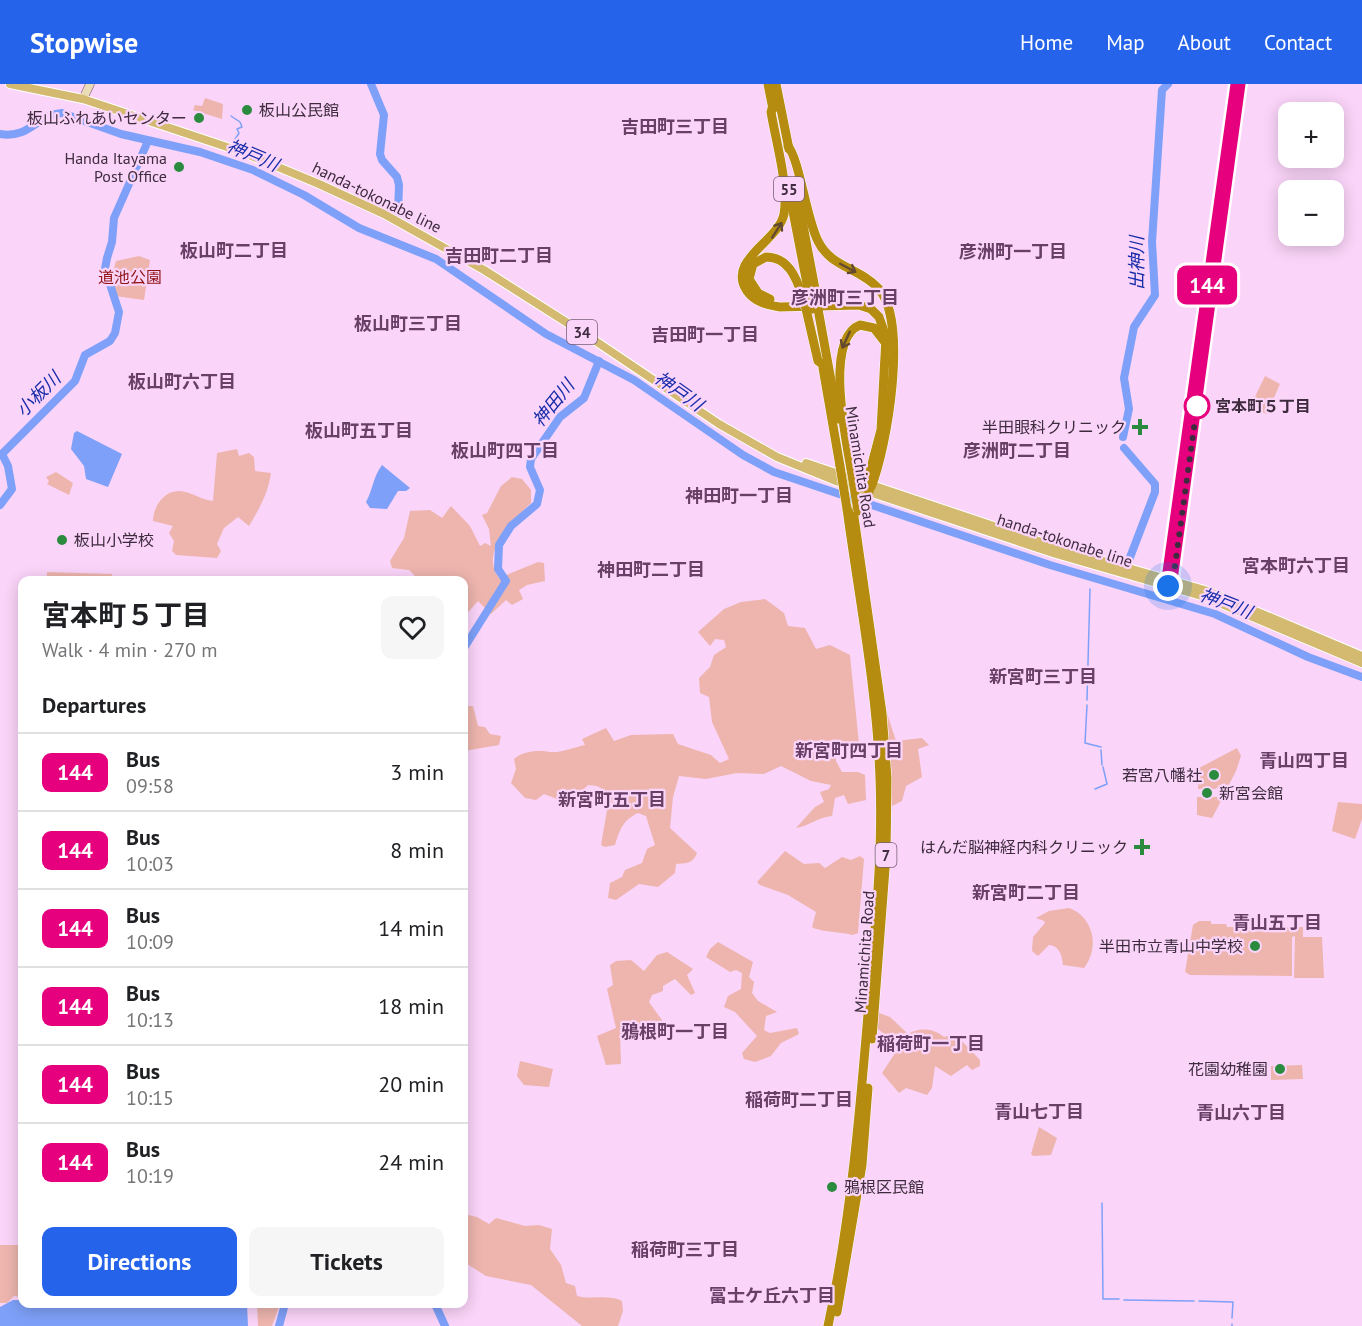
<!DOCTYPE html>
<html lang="en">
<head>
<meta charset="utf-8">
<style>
	body { margin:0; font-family:"PT Sans","Noto Sans JP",sans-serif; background:#f6f6f6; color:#202124; height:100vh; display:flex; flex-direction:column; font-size:22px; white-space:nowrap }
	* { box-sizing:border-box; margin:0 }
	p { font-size:20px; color:#757577 }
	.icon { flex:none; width:33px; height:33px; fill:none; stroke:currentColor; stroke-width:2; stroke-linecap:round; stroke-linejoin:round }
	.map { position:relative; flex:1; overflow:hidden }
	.details { position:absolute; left:18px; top:492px; width:450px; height:732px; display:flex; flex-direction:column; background:#fff; border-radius:12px; box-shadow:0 3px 15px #0003 }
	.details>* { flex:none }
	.badge { padding:0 12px; border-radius:9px; font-size:21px; line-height:39px }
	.tools { position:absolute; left:1278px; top:18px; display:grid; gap:12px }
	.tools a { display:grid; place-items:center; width:66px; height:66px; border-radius:12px; background:#fff; box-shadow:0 3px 15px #0003; font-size:30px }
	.you { position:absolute; width:30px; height:30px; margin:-15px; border:4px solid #fff; border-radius:50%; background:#1a73e8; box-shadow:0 0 0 9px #1a73e833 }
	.map>.badge { position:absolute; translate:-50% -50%; box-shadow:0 0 0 3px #fff }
	h2 { padding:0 24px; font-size:22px; line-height:54px }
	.round { display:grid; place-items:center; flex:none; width:63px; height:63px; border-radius:12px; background:#f6f6f6 }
	.headline { display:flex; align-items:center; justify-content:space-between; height:102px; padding:0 24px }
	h1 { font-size:28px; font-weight:700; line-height:45px }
	.button { display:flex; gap:12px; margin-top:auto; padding:12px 24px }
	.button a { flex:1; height:69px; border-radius:12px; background:#2563eb; color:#fff; font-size:24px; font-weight:700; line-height:69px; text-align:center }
	.button a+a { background:#f6f6f6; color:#202124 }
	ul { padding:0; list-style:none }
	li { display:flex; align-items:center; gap:18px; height:78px; padding:0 24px; border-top:2px solid #e0e0e0 }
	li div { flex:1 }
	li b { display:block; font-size:22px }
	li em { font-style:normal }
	li .badge { min-width:66px; font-weight:700; text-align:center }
	header { display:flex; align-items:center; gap:36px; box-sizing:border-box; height:84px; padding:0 30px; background:#2563eb; color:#fff }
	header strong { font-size:28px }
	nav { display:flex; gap:33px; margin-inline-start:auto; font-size:21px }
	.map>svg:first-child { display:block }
	.green { fill:#edb5ae }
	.water { fill:#7ea0f8 }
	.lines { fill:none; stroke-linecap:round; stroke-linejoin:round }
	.stream { stroke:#7ea0f8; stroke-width:1.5 }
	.river { stroke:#7ea0f8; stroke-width:8 }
	.secondary-casing { stroke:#734a72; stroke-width:9 }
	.primary-casing { stroke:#fff; stroke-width:10 }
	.highway-casing { stroke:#fff; stroke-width:10 }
	.secondary { stroke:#e9dcb7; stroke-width:8 }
	.primary { stroke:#d3ba70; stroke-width:8 }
	.highway { stroke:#b58c10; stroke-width:9 }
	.highway-bridge-casing { stroke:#fff; stroke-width:10; stroke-linecap:butt }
	.highway-bridge { stroke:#b58c10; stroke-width:9 }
	.oneway { stroke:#624930 }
	.line-casing { stroke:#fff; stroke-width:14 }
	.line { stroke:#e6007e; stroke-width:9 }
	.walk { stroke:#3e2c3e; stroke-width:6; stroke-dasharray:0 10.8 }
	.poi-dot { fill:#2a8b3f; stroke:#fad4f9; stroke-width:2 }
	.stop-dot { fill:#fff; stroke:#e6007e; stroke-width:3 }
	.labels { text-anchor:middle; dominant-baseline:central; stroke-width:4.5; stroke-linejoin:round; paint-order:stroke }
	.shield { fill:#fad4f9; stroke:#765e76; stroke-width:1.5 }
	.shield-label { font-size:15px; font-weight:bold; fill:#3e2c3e }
	.poi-label { font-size:16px; fill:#3e2c3e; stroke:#fad4f9; text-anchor:end }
	.street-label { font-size:16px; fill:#3e2c3e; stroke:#fad4f9 }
	.park-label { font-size:16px; fill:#911516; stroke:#fad4f9 }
	.stop-label { font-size:16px; font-weight:bold; fill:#3e2c3e; stroke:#fad4f9; text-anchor:start }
	.neighbourhood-label { font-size:18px; font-weight:bold; fill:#673f67; stroke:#fad4f9 }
	.water-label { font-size:18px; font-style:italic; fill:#182ca9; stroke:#fad4f9 }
</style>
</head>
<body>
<header>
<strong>Stopwise</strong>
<nav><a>Home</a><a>Map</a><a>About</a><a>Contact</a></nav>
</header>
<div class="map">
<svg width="1362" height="1242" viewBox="0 0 1362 1242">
	<rect width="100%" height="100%" fill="#fad4f9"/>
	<g class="green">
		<polygon points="205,14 223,20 222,35 193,26 195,21 202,22"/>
		<polygon points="139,172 150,176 144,216 115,212 112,192 116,177"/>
		<polygon points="1265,292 1280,300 1267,330 1250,323"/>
		<path d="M237,365L239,372L249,369L254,373L255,387L271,389C268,410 259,425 249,442L238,433L224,444L217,460L221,467L217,474L176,471L172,467L174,457L169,449L173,442L153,437C153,423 164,406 180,407C191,408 202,416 213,417L217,369Z"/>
		<polygon points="56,388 73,399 69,411 47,400 49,397 46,393"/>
		<path d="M512,393L522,395L531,406V419C513,436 479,468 499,494L538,478L544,479L545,497L527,501L519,506L523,515L512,521L506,516L491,530L478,517L464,533V496H419L409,486L392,484L390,477L404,454L410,427L430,426L442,434L451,422L470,442L480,462L485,459L491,462L489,445L482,431L487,429L501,402Z"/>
		<polygon points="47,488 112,490 112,496 47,496"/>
		<path d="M765,515L784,529L788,542L805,544L816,565L830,561L850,571L859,660L836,662V677L842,688H858L865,691L866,716L848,720L844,711L835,714L832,732C818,733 809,742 796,744L815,723L824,718L820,708L829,705L831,701L811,697L781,682L764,690L737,689L706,695L679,692L673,713L670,744L697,769C693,780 686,779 676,780L675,789L658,803L639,800L616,816L608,814L610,799L622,793L625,786L642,779L647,765L655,761L646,732L638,729C623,736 620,745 615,761L605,763L601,761L610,709L597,702L588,701L582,707L579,716L557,715L544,710L536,716L525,714L511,699L516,685L514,675C524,666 540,666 551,668C561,669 575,663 585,661L582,655L606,644L614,657L631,651L673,650L678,660L711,671L720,679L729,675L712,638L709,613L700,609L699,594L710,583L714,571L726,563L724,556L715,555L710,562L698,548L724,525L741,518Z"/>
		<polygon points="464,622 473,622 478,642 485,643 490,650 501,652 499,661 464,667"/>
		<polygon points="886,626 896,657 922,654 929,661 918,665 922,693 906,702 902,717 892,722"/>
		<polygon points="1237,664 1241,672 1236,687 1223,712 1218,712 1225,699 1215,705 1198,705 1199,684"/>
		<polygon points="1197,713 1223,713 1212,734 1197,731"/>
		<polygon points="1338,718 1362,720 1362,735 1355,755 1332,747"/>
		<path d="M785,767L804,780L819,779L825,784L842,773L851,776L860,772L864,775L858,849L853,851C842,848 820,848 812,843L816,828L788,811L760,801L757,798Z"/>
		<path d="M1069,824C1094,833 1100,864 1084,884L1063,881C1062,872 1060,862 1049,861L1038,872L1032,867L1033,853L1045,839L1044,837L1036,834L1049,827Z"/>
		<polygon points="1199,837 1211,837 1211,840 1226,840 1227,843 1303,843 1303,853 1322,853 1324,894 1294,894 1295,852 1292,853 1292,892 1190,891 1185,888 1193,841"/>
		<polygon points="718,858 753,878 749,893 754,898 752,909 758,917 777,928 766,932 764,946 770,949 797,944 799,950 781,959 771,972 755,978 744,975 742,969 757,952 735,928 724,923 728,912 741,905 742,889 736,886 730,888 706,873 710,865"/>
		<polygon points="667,868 693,885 687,891 695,909 691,911 675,895 663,902 663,907 652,911 649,918 664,939 663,943 654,945 642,954 634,950 620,950 621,980 606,981 597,952 616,944 607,905 613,901 610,881 616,877 631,876 644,887 657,871"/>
		<path d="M879,929L890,933L908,950C919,943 934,944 944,953L955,950L980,976V982L972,986L967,981L951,992L935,982L932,1004L927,1011L906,1004L899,1009L882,989L899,963L877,944Z"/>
		<polygon points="520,977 553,985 549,1003 524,1001 517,992"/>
		<polygon points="1302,981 1303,995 1271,996 1271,982"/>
		<polygon points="1039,1043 1057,1054 1051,1071 1033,1072 1031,1070"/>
		<path d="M464,1130L477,1133L489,1140L496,1134L525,1142L539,1141L552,1145L550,1165L561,1181L566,1199L575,1202L577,1212C591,1216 609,1210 622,1217L623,1227L618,1242H582L531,1201L486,1192L464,1178Z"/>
		<polygon points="0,1161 22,1161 22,1213 14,1212 7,1219 0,1219"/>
		<polygon points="257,1220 280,1220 272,1242 258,1242"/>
	</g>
	<g class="water">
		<polygon points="77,347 122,370 108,403 86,395 84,382 71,365 74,349"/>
		<path d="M382,381L410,404L406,407H398L387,425L370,424L366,418C373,405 373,393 382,381Z"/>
		<polygon points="13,1216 22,1216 22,1220 247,1220 248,1242 0,1242 0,1223"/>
	</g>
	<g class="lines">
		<g class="stream">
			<polyline points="231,32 240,38 242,43 237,45 239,49 234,57"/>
			<polyline points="1087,616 1090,505"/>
			<polyline points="1087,621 1085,659 1101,663"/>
			<polyline points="1101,666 1102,681"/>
			<polyline points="1095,705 1107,700 1103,683"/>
			<polyline points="1102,1119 1103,1215 1119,1215"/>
			<polyline points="1124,1216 1194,1217"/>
			<polyline points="1199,1217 1233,1218 1232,1234"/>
			<polyline points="1232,1242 1232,1240"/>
		</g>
		<g class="river">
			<polyline points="371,0 384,31 380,70 382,76 397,93 399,101 398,129"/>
			<path d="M0,50C31,55 37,30 62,29L121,50L200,68L253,86L304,111L359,144L436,175L546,250L634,296L743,371L774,388L1050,481L1215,530L1308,573L1362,593"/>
			<polyline points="1123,353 1129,325 1124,294 1134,243 1155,211 1152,158 1162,6 1168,0"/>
			<polyline points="1124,364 1155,400 1155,408 1129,476"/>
			<polyline points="0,421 12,405 8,382 2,370 75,297 85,271 110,257 115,249 119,228 105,185 107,174 112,158 114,134 148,57"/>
			<polyline points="464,564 506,497 498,485 499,461 511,442 537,420 540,406 530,383 531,375 560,333 584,314 599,277"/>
			<polyline points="435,1220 445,1242"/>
			<polyline points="279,1242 285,1220"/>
		</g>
		<g class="secondary-casing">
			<g id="secondary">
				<polyline points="83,15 90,0"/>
				<polyline points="1168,501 1166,495 1235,0"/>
				<polyline points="1169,501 1173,496 1241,0"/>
			</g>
		</g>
		<g class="primary-casing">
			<g id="primary">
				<polyline points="10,0 83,15 242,68 319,100 384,130 484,186 588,252 719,340 777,373 836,397 1056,470 1205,513 1362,579"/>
				<polyline points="806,379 1059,464 1208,507 1362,572"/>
			</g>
		</g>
		<g class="highway-casing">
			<g id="highway">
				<polyline points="768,0 773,25"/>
				<polyline points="776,0 789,65"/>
				<path d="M773,21L771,28C776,58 789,102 784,130C779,157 726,176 747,207C755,218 767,221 780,223L859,221L871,225L879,233L886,253L881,346L867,399L869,408"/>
				<path d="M788,62C800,77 806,134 818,157C830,183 860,184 878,204C909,236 887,364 871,403"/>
				<polyline points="789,107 809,210"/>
				<polyline points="799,120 816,210"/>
				<path d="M770,215L758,209L749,195L753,180L766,173C788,173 796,193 802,211"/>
				<polyline points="806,225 818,277 822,280"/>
				<polyline points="818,225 838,335"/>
				<polyline points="823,284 840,382"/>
				<path d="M851,385C846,355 824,255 860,241L874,244L884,257"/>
				<polyline points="853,426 882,629 887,694 886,772 872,955"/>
				<polyline points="837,1228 862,1081 868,1004"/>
				<path d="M828,1242C851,1135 860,1027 869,918C875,844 883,770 880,695C877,605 859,514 847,425"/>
			</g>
		</g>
		<use href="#secondary" class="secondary"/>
		<use href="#primary" class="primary"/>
		<use href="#highway" class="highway"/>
		<g class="highway-bridge-casing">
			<g id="highway-bridge">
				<polyline points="809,210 812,225"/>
				<polyline points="802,211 806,225"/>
				<polyline points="840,382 847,425"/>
				<polyline points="851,385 858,427"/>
			</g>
		</g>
		<use href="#highway-bridge" class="highway-bridge"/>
	</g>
	<defs><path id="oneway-shaft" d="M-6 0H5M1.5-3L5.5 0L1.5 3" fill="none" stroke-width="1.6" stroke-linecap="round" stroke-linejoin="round" transform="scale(1.5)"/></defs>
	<g class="oneway">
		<use href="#oneway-shaft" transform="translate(777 146) rotate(-57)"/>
		<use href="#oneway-shaft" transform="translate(848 184) rotate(28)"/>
		<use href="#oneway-shaft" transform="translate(846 256) rotate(115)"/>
	</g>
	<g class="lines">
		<g class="line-casing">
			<polyline id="line" points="1235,0 1166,495 1168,502 1173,496 1241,0"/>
		</g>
		<use href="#line" class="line"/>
		<polyline class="walk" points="1168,502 1173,496 1197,322"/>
	</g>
	<g class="poi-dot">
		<circle cx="247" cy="26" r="6"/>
		<circle cx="199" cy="34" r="6"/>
		<circle cx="179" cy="83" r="6"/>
		<path d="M1137 334h6v6h6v6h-6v6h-6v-6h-6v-6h6z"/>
		<circle cx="62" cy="456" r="6"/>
		<circle cx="1214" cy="691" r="6"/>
		<circle cx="1207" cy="709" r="6"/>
		<path d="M1139 754h6v6h6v6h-6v6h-6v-6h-6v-6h6z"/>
		<circle cx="1255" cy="862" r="6"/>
		<circle cx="1280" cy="985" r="6"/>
		<circle cx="832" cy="1103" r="6"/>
	</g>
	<circle class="stop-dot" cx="1197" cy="322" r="12"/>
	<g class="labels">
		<g class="shield">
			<rect x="774" y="93" width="30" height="24" rx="4.5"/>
			<rect x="567" y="236" width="30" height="24" rx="4.5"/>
			<rect x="875.5" y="759" width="21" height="24" rx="4.5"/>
		</g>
		<g class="shield-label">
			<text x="789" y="105">55</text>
			<text x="582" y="248">34</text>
			<text x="886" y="771">7</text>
		</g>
		<g class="poi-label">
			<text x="259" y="26" text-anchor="start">板山公民館</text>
			<text x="187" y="34">板山ふれあいセンター</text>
			<text x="167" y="74">Handa Itayama<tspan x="167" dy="18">Post Office</tspan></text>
			<text x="1126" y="343">半田眼科クリニック</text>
			<text x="74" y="456" text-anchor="start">板山小学校</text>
			<text x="1202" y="691">若宮八幡社</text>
			<text x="1219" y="709" text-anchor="start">新宮会館</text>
			<text x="1128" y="763">はんだ脳神経内科クリニック</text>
			<text x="1243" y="862">半田市立青山中学校</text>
			<text x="1268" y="985">花園幼稚園</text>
			<text x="844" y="1103" text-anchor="start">鴉根区民館</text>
		</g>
		<g class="street-label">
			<text transform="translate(377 113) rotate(26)">handa-tokonabe line</text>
			<text transform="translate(861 383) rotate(81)">Minamichita Road</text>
			<text transform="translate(1065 456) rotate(18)">handa-tokonabe line</text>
			<text transform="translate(864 868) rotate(-86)">Minamichita Road</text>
		</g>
		<g class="park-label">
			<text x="130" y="193">道池公園</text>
		</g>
		<g class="stop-label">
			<text x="1215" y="322">宮本町５丁目</text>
		</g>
		<g class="neighbourhood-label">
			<text x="675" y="42">吉田町三丁目</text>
			<text x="234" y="166">板山町二丁目</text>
			<text x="1013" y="167">彦洲町一丁目</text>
			<text x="499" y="171">吉田町二丁目</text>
			<text x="845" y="213">彦洲町三丁目</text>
			<text x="408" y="239">板山町三丁目</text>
			<text x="705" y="250">吉田町一丁目</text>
			<text x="182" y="297">板山町六丁目</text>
			<text x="359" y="346">板山町五丁目</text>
			<text x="505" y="366">板山町四丁目</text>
			<text x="1017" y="366">彦洲町二丁目</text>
			<text x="739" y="411">神田町一丁目</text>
			<text x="1296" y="481">宮本町六丁目</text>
			<text x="651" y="485">神田町二丁目</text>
			<text x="1043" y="592">新宮町三丁目</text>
			<text x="849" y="666">新宮町四丁目</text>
			<text x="1304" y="676">青山四丁目</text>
			<text x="612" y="715">新宮町五丁目</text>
			<text x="1026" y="808">新宮町二丁目</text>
			<text x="1277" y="838">青山五丁目</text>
			<text x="675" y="947">鴉根町一丁目</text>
			<text x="931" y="959">稲荷町一丁目</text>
			<text x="799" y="1015">稲荷町二丁目</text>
			<text x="1039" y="1027">青山七丁目</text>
			<text x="1241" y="1028">青山六丁目</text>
			<text x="685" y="1165">稲荷町三丁目</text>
			<text x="772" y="1211">冨士ケ丘六丁目</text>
		</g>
		<g class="water-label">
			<text transform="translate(253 71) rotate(23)">神戸川</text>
			<text transform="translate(1136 179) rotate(-90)">出神川</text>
			<text transform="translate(679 307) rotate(35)">神戸川</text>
			<text transform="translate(38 310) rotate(-45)">小板川</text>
			<text transform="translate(553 319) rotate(-51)">神田川</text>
			<text transform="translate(1226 519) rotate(21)">神戸川</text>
		</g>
	</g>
</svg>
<div class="tools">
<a>+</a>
<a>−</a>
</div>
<div class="you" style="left:1168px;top:502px"></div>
<b class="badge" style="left:1207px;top:201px;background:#e6007e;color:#fff">144</b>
<section class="details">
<div class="headline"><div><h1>宮本町５丁目</h1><p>Walk · 4 min · 270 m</p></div><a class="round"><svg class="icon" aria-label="heart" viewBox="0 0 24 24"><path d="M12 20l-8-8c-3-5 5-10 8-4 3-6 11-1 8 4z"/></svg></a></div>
<h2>Departures</h2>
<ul>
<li><span class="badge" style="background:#e6007e;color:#fff">144</span><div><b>Bus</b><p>09:58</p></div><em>3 min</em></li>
<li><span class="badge" style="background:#e6007e;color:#fff">144</span><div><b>Bus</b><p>10:03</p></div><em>8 min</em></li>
<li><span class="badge" style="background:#e6007e;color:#fff">144</span><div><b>Bus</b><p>10:09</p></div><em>14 min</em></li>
<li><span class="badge" style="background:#e6007e;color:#fff">144</span><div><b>Bus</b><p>10:13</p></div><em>18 min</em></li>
<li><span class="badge" style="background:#e6007e;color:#fff">144</span><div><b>Bus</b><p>10:15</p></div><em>20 min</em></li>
<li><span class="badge" style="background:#e6007e;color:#fff">144</span><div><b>Bus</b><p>10:19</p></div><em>24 min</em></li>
</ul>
<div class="button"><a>Directions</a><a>Tickets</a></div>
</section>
</div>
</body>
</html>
